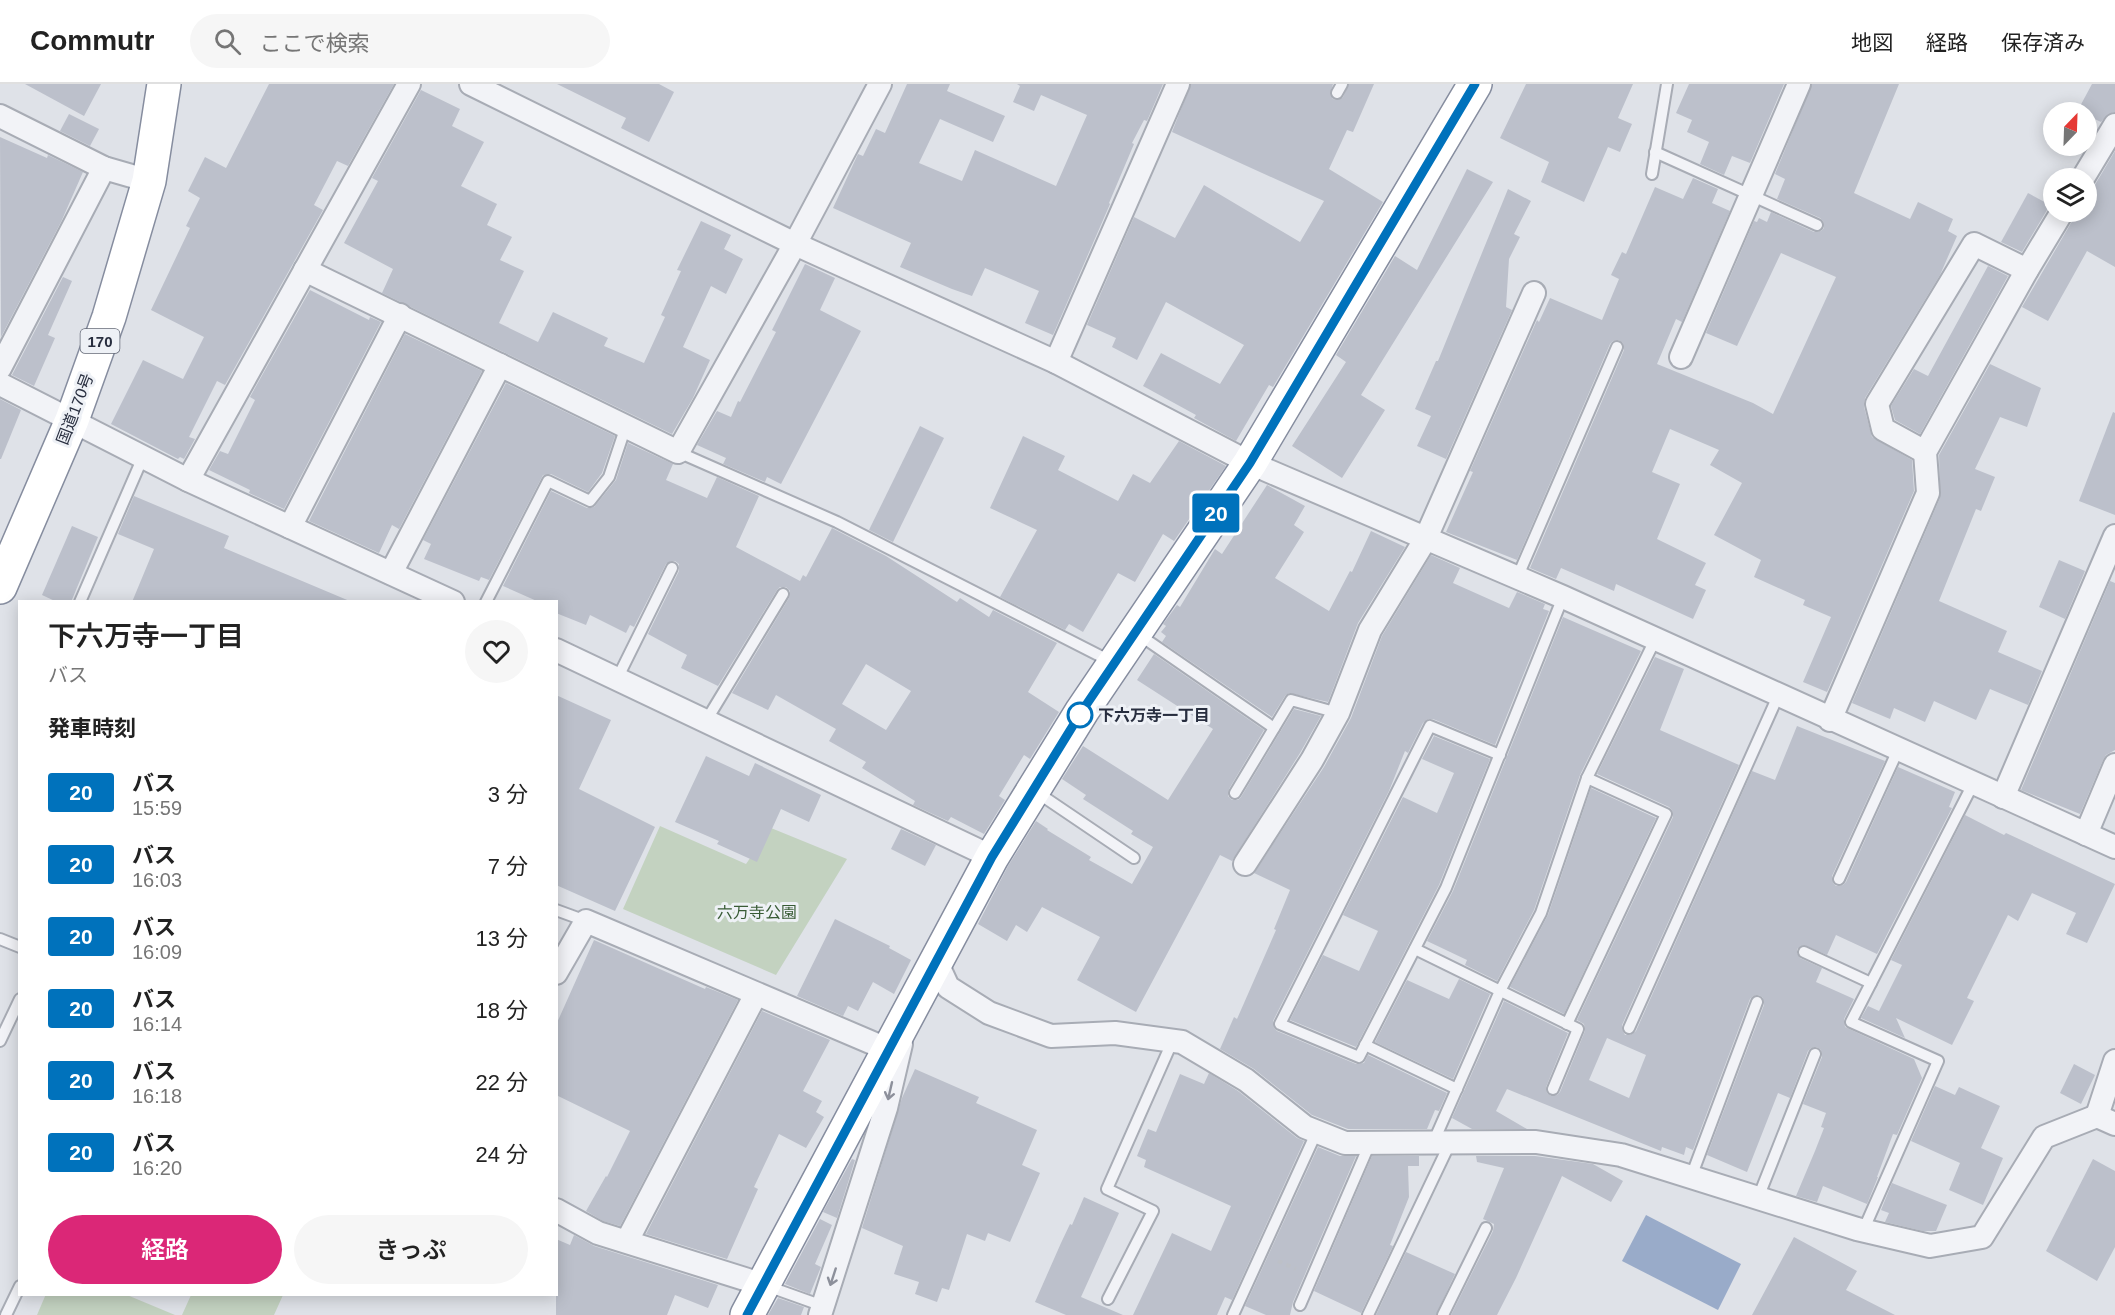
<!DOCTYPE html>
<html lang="ja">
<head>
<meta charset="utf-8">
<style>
	body { margin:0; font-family:Arial,"Noto Sans JP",sans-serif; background:#f6f6f6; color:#222; height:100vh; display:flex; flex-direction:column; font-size:22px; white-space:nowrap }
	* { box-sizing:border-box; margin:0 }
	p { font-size:20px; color:#767676 }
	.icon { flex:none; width:33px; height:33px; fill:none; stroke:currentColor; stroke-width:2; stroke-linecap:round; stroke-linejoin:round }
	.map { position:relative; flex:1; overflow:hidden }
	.panel { position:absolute; left:18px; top:516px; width:540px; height:696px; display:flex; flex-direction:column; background:#fff; border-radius:0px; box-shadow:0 3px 15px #0003 }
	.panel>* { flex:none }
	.badge { padding:0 12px; border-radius:4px; font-size:21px; line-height:39px }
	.needle { width:39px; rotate:23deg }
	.tools { position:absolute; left:2043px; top:18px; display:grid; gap:12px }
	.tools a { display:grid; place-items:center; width:54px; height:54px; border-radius:50%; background:#fff; box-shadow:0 3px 15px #0003; font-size:30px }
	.map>.badge { position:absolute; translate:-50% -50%; box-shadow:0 0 0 3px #fff }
	h2 { padding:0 30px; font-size:22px; line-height:54px }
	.round { display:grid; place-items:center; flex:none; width:63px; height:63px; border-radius:32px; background:#f6f6f6 }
	.overview { display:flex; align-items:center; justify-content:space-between; height:102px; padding:0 30px }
	h1 { font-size:28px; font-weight:600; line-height:45px }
	.primary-button { display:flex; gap:12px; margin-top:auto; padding:12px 30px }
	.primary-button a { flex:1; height:69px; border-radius:36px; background:#db2777; color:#fff; font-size:24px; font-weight:600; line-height:69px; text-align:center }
	.primary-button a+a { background:#f6f6f6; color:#222 }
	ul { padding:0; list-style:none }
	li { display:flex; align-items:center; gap:18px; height:72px; padding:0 30px }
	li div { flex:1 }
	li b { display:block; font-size:22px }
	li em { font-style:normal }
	li .badge { min-width:66px; font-weight:700; text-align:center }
	header { display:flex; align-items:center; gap:36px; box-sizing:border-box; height:84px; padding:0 30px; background:#fff; border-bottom:2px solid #e0e0e0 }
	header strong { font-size:28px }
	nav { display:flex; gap:33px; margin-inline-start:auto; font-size:21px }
	.search { width:420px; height:54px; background:#f6f6f6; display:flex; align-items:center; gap:15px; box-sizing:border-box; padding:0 21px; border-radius:33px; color:#767676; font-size:22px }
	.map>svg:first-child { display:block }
	.green { fill:#c3d2c0 }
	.water { fill:#99abc9 }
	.building { fill:#bcc0cb; fill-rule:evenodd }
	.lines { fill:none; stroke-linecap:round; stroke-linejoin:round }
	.lane-casing { stroke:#a8acb5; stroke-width:14 }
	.street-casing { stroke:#a8acb5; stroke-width:26 }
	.highway-casing { stroke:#868d9f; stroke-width:36 }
	.path { stroke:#bdc0c7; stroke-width:4; stroke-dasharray:4.5 4.5; stroke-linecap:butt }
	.lane { stroke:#f2f3f7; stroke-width:10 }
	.street { stroke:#f2f3f7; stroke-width:22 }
	.highway { stroke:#fff; stroke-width:33 }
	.oneway { stroke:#8d909b }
	.line-casing { stroke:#fff; stroke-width:14 }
	.line { stroke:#0072bc; stroke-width:9 }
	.stop-dot { fill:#fff; stroke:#0072bc; stroke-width:3 }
	.labels { text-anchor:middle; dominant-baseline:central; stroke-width:6; stroke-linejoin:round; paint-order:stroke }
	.shield { fill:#eef1f6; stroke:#636876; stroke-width:1.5 }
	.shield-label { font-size:15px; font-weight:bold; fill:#282e3f }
	.street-label { font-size:16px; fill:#282e3f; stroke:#eef1f6 }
	.stop-label { font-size:16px; font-weight:bold; fill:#282e3f; stroke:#eef1f6; text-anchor:start }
	.park-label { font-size:16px; fill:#385b35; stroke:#eef1f6 }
</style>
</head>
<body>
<header>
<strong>Commutr</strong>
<div class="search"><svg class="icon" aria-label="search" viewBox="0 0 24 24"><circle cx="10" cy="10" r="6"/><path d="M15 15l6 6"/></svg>ここで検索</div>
<nav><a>地図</a><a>経路</a><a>保存済み</a></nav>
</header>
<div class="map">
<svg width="2115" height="1231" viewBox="0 0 2115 1231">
	<rect width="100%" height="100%" fill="#dfe2e8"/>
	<g class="green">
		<polygon points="660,742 746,780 771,744 847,775 776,891 623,825"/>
		<polygon points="46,1210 127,1211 175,1231 37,1231"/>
		<polygon points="191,1211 191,1210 283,1211 274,1231 182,1231"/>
	</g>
	<polygon class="water" points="1646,1131 1741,1180 1718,1226 1622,1177"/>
	<g class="building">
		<polygon points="25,0 101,0 84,32"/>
		<polygon points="269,0 394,0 348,82 337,77 314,121 323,126 225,301 217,297 189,353 195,355 184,375 180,373 178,375 111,340 143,276 183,295 204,253 151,226 190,144 186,142 200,114 188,107 205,73 226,84"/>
		<polygon points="557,0 659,0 674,8 649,58 621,44 626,34"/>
		<polygon points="907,0 950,0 947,7 1005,32 993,58 940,35 919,79 962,97 975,66 1056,102 1087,31 1041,11 1034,27 1013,18 1020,2 1017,0 1163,0 1147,37 1144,36 1132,59 1134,60 1109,119 1110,120 1053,251 1025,239 1039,207 985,184 972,212 952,205 900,183 911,159 833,124 858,70 863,72 876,45 885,49"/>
		<polygon points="1191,0 1333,0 1330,10 1333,15 1337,16 1343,13 1349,0 1374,0 1353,48 1347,46 1329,85 1383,118 1273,303 1269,301 1236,357 1194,334 1196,331 1143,302 1161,269 1220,300 1244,261 1166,218 1137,276 1112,263 1116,254 1087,241 1134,133 1175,154 1204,101 1300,158 1324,117 1172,48"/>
		<polygon points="1526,0 1633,0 1618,34 1632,40 1620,68 1608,63 1584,118 1541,98 1549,78 1500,54"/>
		<polygon points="1689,0 1784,0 1750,79 1732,72 1724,91 1700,80 1709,58 1687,48 1692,36 1676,29"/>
		<polygon points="1812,0 1899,0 1854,109 1910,135 1918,118 1953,135 1948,147 1957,152 1940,191 1865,314 1864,323 1872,353 1912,376 1914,407 1827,608 1803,598 1831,533 1803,521 1805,516 1754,493 1761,476 1714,451 1742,399 1710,381 1719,366 1670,345 1652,388 1680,400 1657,455 1706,479 1695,501 1706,506 1693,535 1616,500 1614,507 1561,484 1556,495 1530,484 1624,266 1623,259 1619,256 1613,257 1610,260 1517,476 1446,448 1473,388 1470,387 1537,236 1539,238 1550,214 1602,236 1619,195 1611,191 1622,168 1626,170 1655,103 1683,115 1693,94 1718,105 1712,119 1730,127 1682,238 1676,235 1657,280 1753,319 1773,330 1836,193 1781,169 1737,262 1706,249 1754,137 1757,138 1759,134 1767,138 1771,128 1814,148 1821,147 1824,144 1823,137 1820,134 1777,115 1785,95 1775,90"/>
		<polygon points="2092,0 2115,0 2115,28 2108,30 2101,38 2086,31 2086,28 2078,26"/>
		<polygon points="421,6 460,25 452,42 484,58 461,102 497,120 487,141 512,153 500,176 524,187 499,239 538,258 553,228 608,254 604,262 644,279 665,233 661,231 681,187 677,186 701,137 731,151 724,165 743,175 726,210 711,202 683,263 710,276 693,314 672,350 382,209 393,185 344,159 378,97 372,94"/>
		<polygon points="69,30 99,45 90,62 60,47"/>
		<polygon points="0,53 47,74 48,71 83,88 61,138 1,253"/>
		<polygon points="2115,67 2115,183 2087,167 2048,237 2022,223 2074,134 2076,135 2080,128 2086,128 2086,116"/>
		<polygon points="1467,85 1493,98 1361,311 1385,326 1342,394 1292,362 1346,278 1336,271 1395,172 1417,186"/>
		<polygon points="1508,105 1531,117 1514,150 1520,153 1509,175 1506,223 1512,226 1446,375 1417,362 1431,332 1415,325 1436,277 1438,277"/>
		<polygon points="2028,109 2050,121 2022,168 2001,158"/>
		<polygon points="805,180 835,194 820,226 861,247 781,400 767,393 765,398 723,380 726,374 697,361 717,327 731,333 738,317 740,318 776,248 772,246"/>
		<polygon points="1988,182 2008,192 1920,350 1895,336 1891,322 1914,285 1928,292"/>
		<polygon points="63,193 72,197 48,251 55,254 34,302 12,291"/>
		<polygon points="310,206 369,236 370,233 381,238 284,425 249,409 250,406 209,386 220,367 228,370 255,316 250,313"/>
		<polygon points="405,250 482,287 399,445 392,441 379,469 309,437"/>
		<polygon points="1990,280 2041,304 2027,343 2000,333 1975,385 1995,393 1981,427 1976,425 1939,517 2007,547 1998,568 2042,587 2028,621 1990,605 1976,636 1934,617 1925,638 1894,624 1890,635 1852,619 1940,414 1939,371"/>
		<polygon points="506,299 615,352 602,389 588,408 551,390 543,391 489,496 481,493 479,497 424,475 431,460 423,456"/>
		<polygon points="0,315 21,326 1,375 0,375"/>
		<polygon points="2113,328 2115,329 2115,431 2079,417"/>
		<polygon points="920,342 944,354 893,458 869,446"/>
		<polygon points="1023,352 1065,372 1058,386 1118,417 1133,390 1150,399 1179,357 1226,382 1174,457 1163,450 1135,498 1118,489 1083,548 1069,540 1065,546 1000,513 1037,446 990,424"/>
		<path d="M628,359L673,380L666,396L707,414L717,393L759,412L736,463L800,497L803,491L806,493L832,444L886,472L957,518L960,514L989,533L993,526L1057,559L1028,608L1059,628L1030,675L1024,671L999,712L1005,716L984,750L951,733L948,737L913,721L915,717L862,684L866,678L829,657L836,645L776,611L768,626L732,609L789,514L790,507L786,503H780L777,506L718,602L681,584L687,571L648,550L679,487V480L675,477H671L666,480L634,543L630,541L626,549L590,531L586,541L556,529V518H539L503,502L551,407L587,424L594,423L616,396ZM866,580L911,607L886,646L842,620Z"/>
		<polygon points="1267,401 1305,422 1294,441 1304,448 1275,494 1329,527 1350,487 1352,488 1371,447 1405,463 1358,539 1328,618 1289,609 1285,612 1272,633 1162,558 1166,552 1161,548 1166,542 1163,540 1177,521 1180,523 1215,465 1222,470"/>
		<polygon points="134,412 229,452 224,464 352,518 132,518 154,465 118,450"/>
		<polygon points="72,442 98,453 71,518 57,518 42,511"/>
		<polygon points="1431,471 1460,484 1453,499 1509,524 1517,508 1545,520 1543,525 1549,527 1495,661 1433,635 1429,635 1423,639 1408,669 1405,667 1389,707 1273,937 1274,944 1277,947 1356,980 1364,979 1368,971 1447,1009 1439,1027 1435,1026 1427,1045 1348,1045 1312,1031 1254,985 1220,965 1234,933 1237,935 1276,846 1274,845 1290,806 1254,789 1324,683 1351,634 1382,552"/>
		<polygon points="2059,476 2085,487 2065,535 2039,523"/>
		<polygon points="2110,497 2115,499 2115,666 2106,671 2103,676 2080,730 2021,706"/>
		<polygon points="1563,533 1641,567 1580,691 1534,826 1497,897 1465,881 1467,876 1427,857 1453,807"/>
		<polygon points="1154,570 1264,646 1229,705 1228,712 1232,716 1238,716 1241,713 1294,625 1321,632 1300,669 1232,777 1220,771 1136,928 1077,896 1100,853 1042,823 1027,848 1016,841 1007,857 978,840 1008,782 1036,737 1048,745 1047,746 1091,773 1089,776 1132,800 1153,763 1131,750 1133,747 1083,715 1086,711 1062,695 1083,662 1168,716 1213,645 1137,596"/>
		<path d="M1655,573L1684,585L1660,646L1739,681L1622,941V945L1625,951H1630L1636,947L1752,687L1775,696L1797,642L1885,677L1832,792L1833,799L1836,802L1843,801L1846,798L1898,683L1955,708L1949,723L1952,724L1877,870L1836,851L1827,871L1804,861L1797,865V869L1800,874L1822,884L1816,898L1854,915L1844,935L1845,943L1914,975L1922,994L1897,1051L1893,1050L1877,1093H1878L1867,1120L1823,1102L1817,1118L1796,1112L1815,1067L1824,1044L1821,1043L1826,1029L1803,1020L1822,973L1821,966L1817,963L1811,964L1808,967L1790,1014L1778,1009L1747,1088L1707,1071L1764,921L1763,914L1759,911L1753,912L1750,915L1693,1066L1686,1063L1684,1071L1662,1063L1661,1067L1507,1005L1496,1027L1527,1045H1472L1452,1034L1504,917L1568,949L1546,1003L1547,1009L1551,1012L1557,1011L1560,1008L1585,947L1584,940L1577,936L1673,733L1672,726L1669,723L1597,690ZM1607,954L1646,971L1629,1014L1589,996Z"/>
		<polygon points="556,611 611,636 579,705 655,743 615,827 556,801"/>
		<polygon points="1434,652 1490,675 1439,801 1356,963 1290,936 1323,871 1359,887 1378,847 1343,831 1403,713 1437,729 1454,689 1422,675"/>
		<polygon points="706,672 749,692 755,679 821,711 809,738 781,725 757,778 717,760 719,757 675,738"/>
		<polygon points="1591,704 1656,734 1564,930 1510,903 1548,831"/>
		<polygon points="1965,731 2004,751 2006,749 2115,800 2087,859 2066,850 2076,829 2032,809 2018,837 2008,831 1967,914 1974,917 1952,961 1896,934 1905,954 1861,934 1868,922 1879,927 1902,881 1891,876"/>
		<polygon points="901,745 936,761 925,782 891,765"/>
		<polygon points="835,835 890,862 889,864 911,876 894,910 873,898 858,927 848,922 843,932 797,912"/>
		<polygon points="594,856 705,905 706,903 738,916 620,1142 603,1137 586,1127 606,1092 607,1093 630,1047 556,1011 556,941"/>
		<polygon points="1459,895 1490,910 1453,995 1375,958 1407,896 1449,915"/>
		<polygon points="762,927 830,956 803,1007 822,1017 816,1028 824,1033 806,1064 779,1050 754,1103 758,1105 727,1175 646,1150"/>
		<polygon points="2074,980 2095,991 2081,1020 2060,1009"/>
		<polygon points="915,985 979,1013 976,1019 1037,1046 1022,1081 1040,1089 1010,1158 988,1149 985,1157 967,1150 949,1206 942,1204 937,1218 915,1210 919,1198 894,1190 903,1162 862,1144 902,1014"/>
		<polygon points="1209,989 1238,1007 1297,1054 1304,1057 1232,1216 1225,1213 1217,1231 1133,1231 1172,1149 1211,1167 1231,1122 1144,1083 1146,1076 1137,1072 1148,1045 1156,1048 1180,990 1204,1000"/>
		<polygon points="1935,1002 1955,1011 1959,1003 2000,1022 1981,1064 2003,1074 1983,1121 1949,1106 1960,1079 1911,1057"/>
		<polygon points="1318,1063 1340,1072 1356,1072 1293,1218 1290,1231 1266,1231 1245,1222"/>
		<polygon points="1372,1072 1419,1072 1419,1082 1408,1082 1409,1113 1390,1161 1393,1162 1361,1229 1314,1207"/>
		<polygon points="1476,1072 1535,1072 1593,1080 1623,1097 1611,1118 1562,1092 1516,1194 1497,1231 1451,1231 1493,1147 1494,1140 1483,1135 1504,1084 1477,1078"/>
		<polygon points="852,1075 855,1076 837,1134 823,1128"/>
		<polygon points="2093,1075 2115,1087 2115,1163 2097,1197 2046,1167"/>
		<polygon points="1892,1099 1947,1121 1936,1147 1923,1147 1885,1138 1889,1129 1881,1126"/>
		<polygon points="1084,1113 1119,1129 1081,1213 1123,1231 1066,1231 1035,1218 1061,1159 1070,1140 1072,1141"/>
		<polygon points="820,1135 832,1141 815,1180 821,1183 810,1210 785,1200"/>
		<polygon points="574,1151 594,1162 718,1201 708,1224 675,1211 667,1231 556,1231 556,1155 570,1161"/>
		<polygon points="1794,1153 1857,1187 1846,1206 1895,1231 1752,1231"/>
		<polygon points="1406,1168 1455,1190 1436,1231 1376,1231"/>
		<polygon points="778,1214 804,1223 801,1231 768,1231"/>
	</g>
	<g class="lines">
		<g class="lane-casing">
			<g id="lane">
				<polyline points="1337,9 1342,0"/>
				<polyline points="1655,68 1817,141"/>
				<polyline points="1652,90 1667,0"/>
				<polyline points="678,368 837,438 1112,578"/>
				<polyline points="1517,494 1617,263"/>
				<polyline points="80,518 143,373"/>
				<polyline points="486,518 548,397 590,417 609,393 626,342"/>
				<polyline points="1138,550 1274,644"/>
				<polyline points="617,595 672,484"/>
				<polyline points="706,637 783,510"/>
				<polyline points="1500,671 1430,642 1280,940 1359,973 1446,804 1563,513"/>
				<polyline points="1035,707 1134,774"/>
				<polyline points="1235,709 1291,616 1338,629"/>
				<polyline points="1839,795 1898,666"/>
				<polyline points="556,826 586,837"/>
				<polyline points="0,855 20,863"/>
				<polyline points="1415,865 1578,945 1553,1005"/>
				<polyline points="1804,868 1871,899"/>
				<polyline points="1567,940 1666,730 1587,694"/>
				<polyline points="1629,944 1778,612"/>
				<polyline points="0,957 20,915"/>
				<polyline points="1365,961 1457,1005"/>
				<polyline points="1433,1059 1500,907 1541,829 1587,694 1655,556"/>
				<polyline points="1691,1093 1757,918"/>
				<polyline points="1758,1114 1815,970"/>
				<polyline points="1863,1147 1938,977 1851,938 1973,700"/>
				<polyline points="767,1202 823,1222"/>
				<polyline points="1108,1215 1153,1127 1107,1105 1173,956"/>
				<polyline points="1300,1221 1370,1059"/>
				<polyline points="6,1231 20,1202"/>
				<polyline points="1233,1231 1317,1047"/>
				<polyline points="1368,1231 1450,1059"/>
				<polyline points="1443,1231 1486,1144"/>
			</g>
		</g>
		<g class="street-casing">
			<g id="street">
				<polyline points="471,0 795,160 1056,278 1250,379 1563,513 2115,763"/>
				<polyline points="0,32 104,84 149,97"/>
				<polyline points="2083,94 2115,41"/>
				<polyline points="305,186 678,368 795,160 880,0"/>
				<polyline points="1681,273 1799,0"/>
				<polyline points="1056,278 1178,0"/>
				<polyline points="0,284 104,84"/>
				<polyline points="0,300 188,396 453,518"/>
				<polyline points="1925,368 1883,345 1877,320 1974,160 2027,186"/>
				<polyline points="188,396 409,0"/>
				<polyline points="290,443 400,231"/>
				<polyline points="391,489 500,281"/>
				<polyline points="556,566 992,773"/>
				<polyline points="1830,636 1928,409 1925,368 2027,186 2062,128"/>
				<polyline points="2003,713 2115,452"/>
				<polyline points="2086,750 2115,681"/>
				<polyline points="1245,780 1312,676 1338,629 1370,546 1425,456 1534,209"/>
				<polyline points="936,877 948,903 989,929 1051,952 1115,949 1182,958 1246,996 1305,1043 1345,1059 1536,1058 1621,1071 1857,1145 1930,1162 1982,1153 2044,1053 2097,1032 2115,1040"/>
				<polyline points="556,889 586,837 889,966"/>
				<polyline points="2097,1032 2115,977"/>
				<polyline points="556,1126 598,1149 764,1201"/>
				<polyline points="627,1157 756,910"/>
				<polyline points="820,1231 886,1024 901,960"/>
			</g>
		</g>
		<g class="highway-casing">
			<g id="highway">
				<polyline points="0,503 72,336 109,233 149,97 164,0"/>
				<polyline points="747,1231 992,773 1082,627 1250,379 1475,0"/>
			</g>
		</g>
		<polyline class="path" points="1278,1177 1296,1185"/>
		<use href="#lane" class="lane"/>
		<use href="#street" class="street"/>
		<use href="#highway" class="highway"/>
	</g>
	<defs><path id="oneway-shaft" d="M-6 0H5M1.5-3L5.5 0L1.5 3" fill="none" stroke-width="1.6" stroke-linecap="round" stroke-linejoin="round" transform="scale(1.5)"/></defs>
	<g class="oneway">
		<use href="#oneway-shaft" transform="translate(890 1007) rotate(103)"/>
		<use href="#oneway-shaft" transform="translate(833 1193) rotate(108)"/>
	</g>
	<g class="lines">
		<g class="line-casing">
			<polyline id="line" points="747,1231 992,773 1082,627 1250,379 1475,0"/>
		</g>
		<use href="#line" class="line"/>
	</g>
	<circle class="stop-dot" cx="1080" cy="631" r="12"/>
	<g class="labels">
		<rect class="shield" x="80.5" y="245" width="39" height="24" rx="4.5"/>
		<g class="shield-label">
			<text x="100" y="257">170</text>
		</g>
		<g class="street-label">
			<text transform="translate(75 325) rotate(-69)">国道170号</text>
		</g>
		<g class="stop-label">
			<text x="1098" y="631">下六万寺一丁目</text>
		</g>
		<g class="park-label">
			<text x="757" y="828">六万寺公園</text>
		</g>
	</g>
</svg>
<div class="tools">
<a><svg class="needle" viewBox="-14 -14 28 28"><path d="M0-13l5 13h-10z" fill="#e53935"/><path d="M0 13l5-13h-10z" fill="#767676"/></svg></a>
<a><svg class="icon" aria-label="layers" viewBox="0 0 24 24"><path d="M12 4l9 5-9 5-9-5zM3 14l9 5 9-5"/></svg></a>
</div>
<b class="badge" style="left:1216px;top:429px;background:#0072bc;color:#fff">20</b>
<section class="panel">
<div class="overview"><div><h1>下六万寺一丁目</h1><p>バス</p></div><a class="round"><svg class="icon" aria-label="heart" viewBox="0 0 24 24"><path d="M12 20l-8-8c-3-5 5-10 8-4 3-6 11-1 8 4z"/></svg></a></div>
<h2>発車時刻</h2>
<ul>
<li><span class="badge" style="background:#0072bc;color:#fff">20</span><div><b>バス</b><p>15:59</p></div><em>3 分</em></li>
<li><span class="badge" style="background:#0072bc;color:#fff">20</span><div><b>バス</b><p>16:03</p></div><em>7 分</em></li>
<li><span class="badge" style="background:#0072bc;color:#fff">20</span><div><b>バス</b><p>16:09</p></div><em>13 分</em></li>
<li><span class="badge" style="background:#0072bc;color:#fff">20</span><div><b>バス</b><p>16:14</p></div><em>18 分</em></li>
<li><span class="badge" style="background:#0072bc;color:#fff">20</span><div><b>バス</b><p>16:18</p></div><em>22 分</em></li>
<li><span class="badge" style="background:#0072bc;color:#fff">20</span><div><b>バス</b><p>16:20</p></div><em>24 分</em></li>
</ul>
<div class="primary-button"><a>経路</a><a>きっぷ</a></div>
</section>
</div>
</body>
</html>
